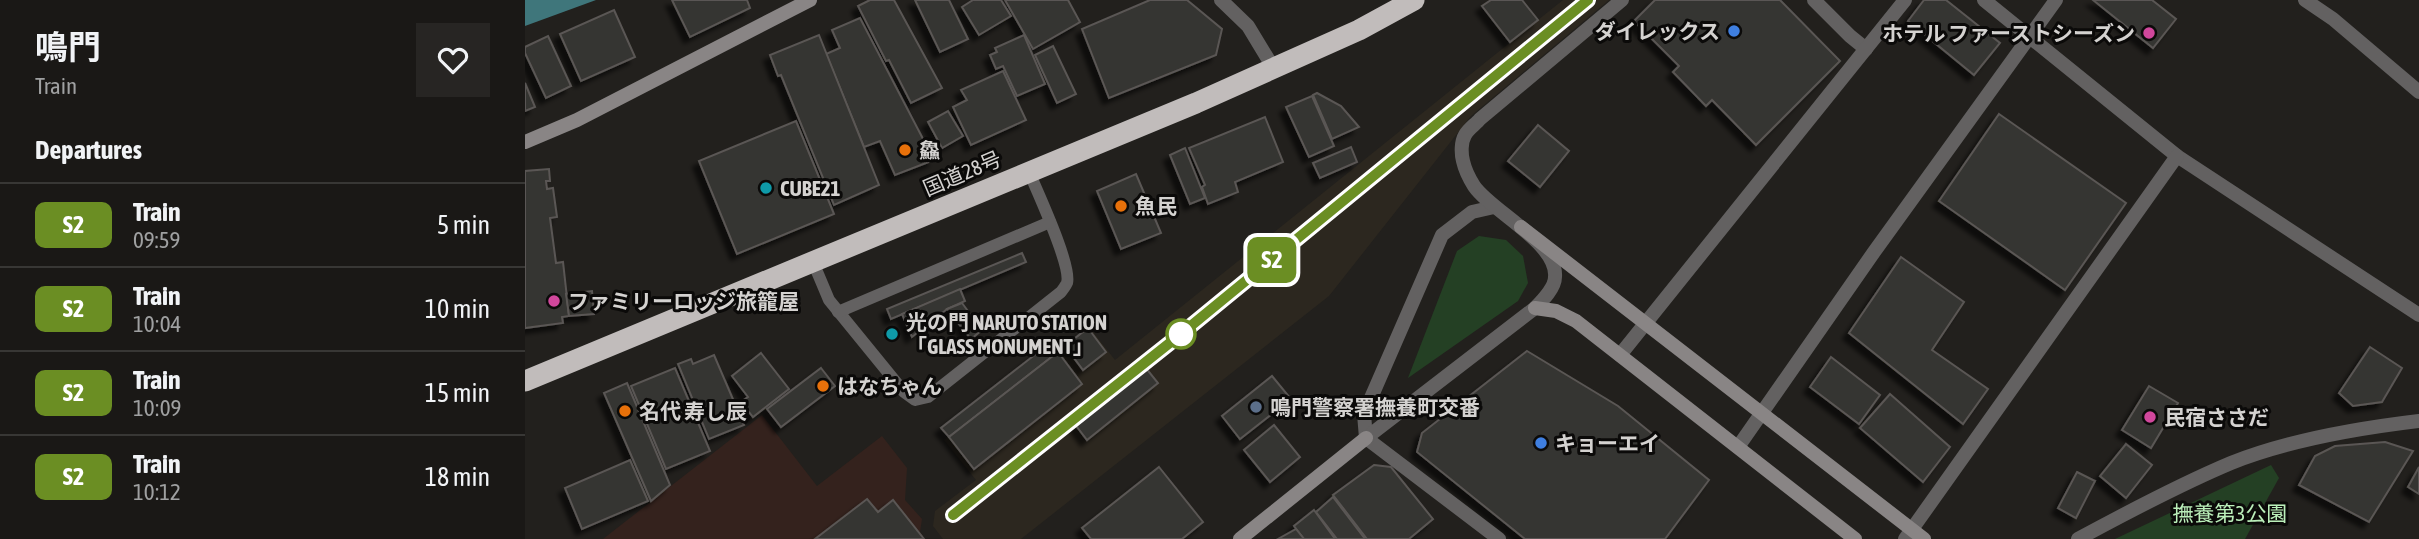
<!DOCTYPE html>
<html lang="en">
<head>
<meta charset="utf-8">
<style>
	body { margin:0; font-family:"Asap Condensed","Noto Sans JP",sans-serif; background:#272523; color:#f1f3f6; height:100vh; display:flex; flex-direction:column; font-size:26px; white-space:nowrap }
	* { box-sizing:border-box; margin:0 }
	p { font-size:23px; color:#9fa0a1 }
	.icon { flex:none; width:38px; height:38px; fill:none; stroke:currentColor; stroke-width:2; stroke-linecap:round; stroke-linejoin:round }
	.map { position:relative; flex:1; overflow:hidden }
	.panel { display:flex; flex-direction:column; background:#1a1816; width:525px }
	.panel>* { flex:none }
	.badge { padding:0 14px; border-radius:10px; font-size:24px; line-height:46px }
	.map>.badge { position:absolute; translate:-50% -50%; box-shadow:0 0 0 4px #fff }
	h2 { padding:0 35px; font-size:26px; line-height:63px }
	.round { display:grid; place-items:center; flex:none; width:74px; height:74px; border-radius:0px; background:#272523 }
	.headline { display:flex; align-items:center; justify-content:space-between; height:119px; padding:0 35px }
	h1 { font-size:33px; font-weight:700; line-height:52px }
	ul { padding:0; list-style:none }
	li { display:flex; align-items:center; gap:21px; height:84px; padding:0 35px; border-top:2px solid #383735 }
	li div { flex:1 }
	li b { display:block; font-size:26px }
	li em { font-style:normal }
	li .badge { min-width:77px; font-weight:700; text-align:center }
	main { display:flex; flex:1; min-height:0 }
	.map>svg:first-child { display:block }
	.commercial { fill:#34221d }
	.built { fill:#2c271f }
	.green { fill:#244024 }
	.water { fill:#3f767b }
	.building { fill:#363431; stroke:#5a5754; stroke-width:2; filter:url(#shadow) }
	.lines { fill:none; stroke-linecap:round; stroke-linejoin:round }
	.lane { stroke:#636161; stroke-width:12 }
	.street { stroke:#636161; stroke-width:14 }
	.secondary { stroke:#898585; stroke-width:14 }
	.highway { stroke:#c1bcbb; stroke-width:21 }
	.rail { stroke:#959390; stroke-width:5; stroke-dasharray:14 7; stroke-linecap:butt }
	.line-casing { stroke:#fff; stroke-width:16 }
	.line { stroke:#6b8e23; stroke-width:10 }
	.shop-dot { fill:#3f7fe0; stroke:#0b0a09; stroke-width:2.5 }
	.hotel-dot { fill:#d1479c; stroke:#0b0a09; stroke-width:2.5 }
	.food-dot { fill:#e8710a; stroke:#0b0a09; stroke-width:2.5 }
	.culture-dot { fill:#0f9aa8; stroke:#0b0a09; stroke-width:2.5 }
	.stop-dot { fill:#fff; stroke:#6b8e23; stroke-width:3.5 }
	.service-dot { fill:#5c6f8a; stroke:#0b0a09; stroke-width:2.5 }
	.labels { text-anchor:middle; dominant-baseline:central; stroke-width:6; stroke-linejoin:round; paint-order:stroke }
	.poi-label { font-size:21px; font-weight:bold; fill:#d4d2d0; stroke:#0b0a09; text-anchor:start }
	.street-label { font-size:21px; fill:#d4d2d0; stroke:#0b0a09 }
	.park-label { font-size:21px; fill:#bbefba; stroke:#0b0a09 }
</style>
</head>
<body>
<main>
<section class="panel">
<div class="headline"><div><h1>鳴門</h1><p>Train</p></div><a class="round"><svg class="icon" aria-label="heart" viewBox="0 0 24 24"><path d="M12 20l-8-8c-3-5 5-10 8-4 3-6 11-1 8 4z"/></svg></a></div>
<h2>Departures</h2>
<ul>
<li><span class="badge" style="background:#6b8e23;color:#fff">S2</span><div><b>Train</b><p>09:59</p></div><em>5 min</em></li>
<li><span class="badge" style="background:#6b8e23;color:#fff">S2</span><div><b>Train</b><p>10:04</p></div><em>10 min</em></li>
<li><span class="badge" style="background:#6b8e23;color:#fff">S2</span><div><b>Train</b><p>10:09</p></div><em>15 min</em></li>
<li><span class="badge" style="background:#6b8e23;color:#fff">S2</span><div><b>Train</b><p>10:12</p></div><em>18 min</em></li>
</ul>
</section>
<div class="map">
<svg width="1894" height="539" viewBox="0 0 1894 539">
	<defs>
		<filter id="shadow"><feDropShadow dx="-6" dy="6" stdDeviation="2" flood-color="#0009"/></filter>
	</defs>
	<rect width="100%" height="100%" fill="#22201d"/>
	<polygon class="commercial" points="237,415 292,486 357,436 382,468 380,500 397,519 395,532 400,539 78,539"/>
	<polygon class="built" points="1038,0 1084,0 946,116 804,296 496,539 418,539 408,526 410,511 451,480 419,440 564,327 590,360"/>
	<g class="green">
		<polygon points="954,236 981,240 998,256 1003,283 993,301 883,378 932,251"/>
		<polygon points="1746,465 1754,478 1720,539 1590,539"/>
	</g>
	<polygon class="water" points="0,0 71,0 0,26"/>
	<g class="building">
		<polygon points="147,0 222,0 225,8 165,37"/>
		<polygon points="345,0 369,0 417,88 386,103 364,60 361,61 333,6"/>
		<polygon points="390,0 424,0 443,39 415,52"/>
		<polygon points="448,0 476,0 486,16 454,35 437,7"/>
		<polygon points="480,0 543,0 555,22 508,49"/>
		<polygon points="625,0 662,0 697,29 691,55 584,98 557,29"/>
		<polygon points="966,0 997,0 1013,20 985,42 957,6"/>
		<polygon points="1130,0 1255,0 1315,61 1231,145 1187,100 1181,106 1148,72 1154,66 1109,21"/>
		<polygon points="1399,0 1421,0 1475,43 1449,75 1383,21"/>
		<polygon points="1568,0 1627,0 1651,19 1628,48"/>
		<polygon points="89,10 110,57 56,81 35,34"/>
		<polygon points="335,18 409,160 370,175 355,141 339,147 301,54 315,48 307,30"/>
		<polygon points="294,35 354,185 309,205 256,75 253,76 245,55"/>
		<polygon points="499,35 520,84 492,96 478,66 471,69 465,55 472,52 470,48"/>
		<polygon points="23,36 46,86 21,98 0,53 0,47"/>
		<polygon points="528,46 551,94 532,103 510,55"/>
		<polygon points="478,71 501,120 446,145 428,107 442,100 436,90"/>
		<polygon points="0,83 10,107 0,111"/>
		<polygon points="792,93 816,106 834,127 807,139 788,95"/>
		<polygon points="787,96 809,146 784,157 761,107"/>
		<polygon points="423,111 438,136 417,148 403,122"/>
		<polygon points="1474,114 1601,203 1540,290 1414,201"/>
		<polygon points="740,117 758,162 710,182 713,192 683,204 677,187 680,185 664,148"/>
		<polygon points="271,121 309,214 212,254 174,161"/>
		<polygon points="1013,125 1044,151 1015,187 983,161"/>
		<polygon points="826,147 832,162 795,178 788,163"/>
		<polygon points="660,148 680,198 665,204 645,155"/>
		<polygon points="24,169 25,181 21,181 22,189 28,188 32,217 25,218 31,263 38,262 44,316 37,317 38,323 0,328 0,171"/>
		<polygon points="611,174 636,233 596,249 572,191"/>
		<polygon points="497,253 501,262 366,319 362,309"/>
		<polygon points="1376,257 1439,302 1407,350 1463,389 1438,424 1324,333"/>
		<polygon points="435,289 440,301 422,309 387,337 377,314"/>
		<polygon points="67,291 69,314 44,316 41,294"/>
		<polygon points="437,303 457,330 446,339 422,309"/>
		<polygon points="563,328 581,352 558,370 540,346"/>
		<polygon points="525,343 533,352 424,437 416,428"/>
		<polygon points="1845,347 1877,368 1857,402 1828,406 1814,393"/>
		<polygon points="1002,351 1093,406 1184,480 1140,539 1000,539 892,452 897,433"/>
		<polygon points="533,352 557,384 449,469 424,437"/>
		<polygon points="236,353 264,389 228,417 216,402 223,397 207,376"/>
		<polygon points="189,355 219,425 184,439 153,364 166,359 168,364"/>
		<polygon points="1306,357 1355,395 1334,424 1285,387"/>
		<polygon points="620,367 633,383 562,440 549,423"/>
		<polygon points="150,368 185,451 141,469 106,386"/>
		<polygon points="296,368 310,386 256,427 242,409"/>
		<polygon points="747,376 766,399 715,439 697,416"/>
		<polygon points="102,383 145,485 126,501 79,393"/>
		<polygon points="1624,386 1653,403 1626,448 1597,430"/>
		<polygon points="1365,394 1425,447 1398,482 1335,428"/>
		<polygon points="749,425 775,457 745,482 719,450"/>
		<polygon points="1860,442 1888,451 1844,522 1774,485 1790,456 1810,446"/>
		<polygon points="1601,444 1627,465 1601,498 1575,476"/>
		<polygon points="105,460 123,501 57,529 40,488"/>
		<polygon points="849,465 866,467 908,519 884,539 842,539 808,495"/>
		<polygon points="634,467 678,522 657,539 566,539 557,528"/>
		<polygon points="1894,467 1894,494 1883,487"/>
		<polygon points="1552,472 1570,481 1551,518 1533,508"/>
		<polygon points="808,497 840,539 812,539 791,512"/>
		<polygon points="342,499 353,512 368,500 399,539 290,539"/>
		<polygon points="789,510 810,539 779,539 769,526"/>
		<polygon points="771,529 779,539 753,539"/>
	</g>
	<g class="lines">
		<g class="lane">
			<path d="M288,262L304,300L379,392L390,400L403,397L536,292C536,292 542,284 542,283C547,266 512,191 504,172"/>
			<polyline points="313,312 525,222"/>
		</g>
		<g class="street">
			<polyline points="696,0 723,26 749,69"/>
			<polyline points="1289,0 1325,36 1341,49"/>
			<polyline points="1459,0 1652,156 1894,315"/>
			<polyline points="1780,0 1808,19 1894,92"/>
			<polyline points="969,207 947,212 917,235 839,414 841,438 974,539"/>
			<polyline points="1095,355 1380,0"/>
			<path d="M841,438L1010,308C1018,300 1030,288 1030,277C1033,243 966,211 949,186C944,178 940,170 938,161C936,153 936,142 940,135C943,129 951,124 955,119L1097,0"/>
			<polyline points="1213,447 1349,252 1531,0"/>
			<polyline points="1380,539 1652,156"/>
			<path d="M1553,539C1601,513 1656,484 1706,463C1761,441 1835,428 1894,421"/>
		</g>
		<g class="secondary">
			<polyline points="0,142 52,120 285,0"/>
			<polyline points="996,227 1399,539"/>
			<polyline points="1010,308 1031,311 1051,321 1330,539"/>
			<polyline points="715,539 841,438"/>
		</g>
		<polyline class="highway" points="0,381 671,103 834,30 889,0"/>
		<polyline class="rail" points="428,515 656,334 1063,0"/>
	</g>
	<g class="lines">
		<g class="line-casing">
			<polyline id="line" points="428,515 656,334 1063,0"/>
		</g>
		<use href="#line" class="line"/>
	</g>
	<g class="shop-dot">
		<circle cx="1209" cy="31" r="7"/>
		<circle cx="1016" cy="443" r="7"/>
	</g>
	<g class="hotel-dot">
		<circle cx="1624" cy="33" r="7"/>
		<circle cx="29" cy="301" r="7"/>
		<circle cx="1625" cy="417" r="7"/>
	</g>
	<g class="food-dot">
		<circle cx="380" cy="150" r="7"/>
		<circle cx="596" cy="206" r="7"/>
		<circle cx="298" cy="386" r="7"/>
		<circle cx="100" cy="411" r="7"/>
	</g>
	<g class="culture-dot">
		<circle cx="241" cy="188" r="7"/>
		<circle cx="367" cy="334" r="7"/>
	</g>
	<circle class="stop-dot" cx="656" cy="334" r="14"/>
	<circle class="service-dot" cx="731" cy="407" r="7"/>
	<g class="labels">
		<g class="poi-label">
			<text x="1195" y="31" text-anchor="end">ダイレックス</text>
			<text x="1610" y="33" text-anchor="end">ホテル ファーストシーズン</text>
			<text x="394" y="150">鱻</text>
			<text x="255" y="188">CUBE21</text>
			<text x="610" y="206">魚民</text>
			<text x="43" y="301">ファミリーロッジ旅籠屋</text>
			<text x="381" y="322">光の門 NARUTO STATION<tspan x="381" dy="24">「GLASS MONUMENT」</tspan></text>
			<text x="312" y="386">はなちゃん</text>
			<text x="745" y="407">鳴門警察署撫養町交番</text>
			<text x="114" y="411">名代 寿し辰</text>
			<text x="1639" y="417">民宿ささだ</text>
			<text x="1030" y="443">キョーエイ</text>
		</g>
		<g class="street-label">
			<text transform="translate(437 173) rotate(-23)">国道28号</text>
		</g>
		<g class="park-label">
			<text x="1705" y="513">撫養第3公園</text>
		</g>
	</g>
</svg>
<b class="badge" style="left:747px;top:260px;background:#6b8e23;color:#fff">S2</b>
</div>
</main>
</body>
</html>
